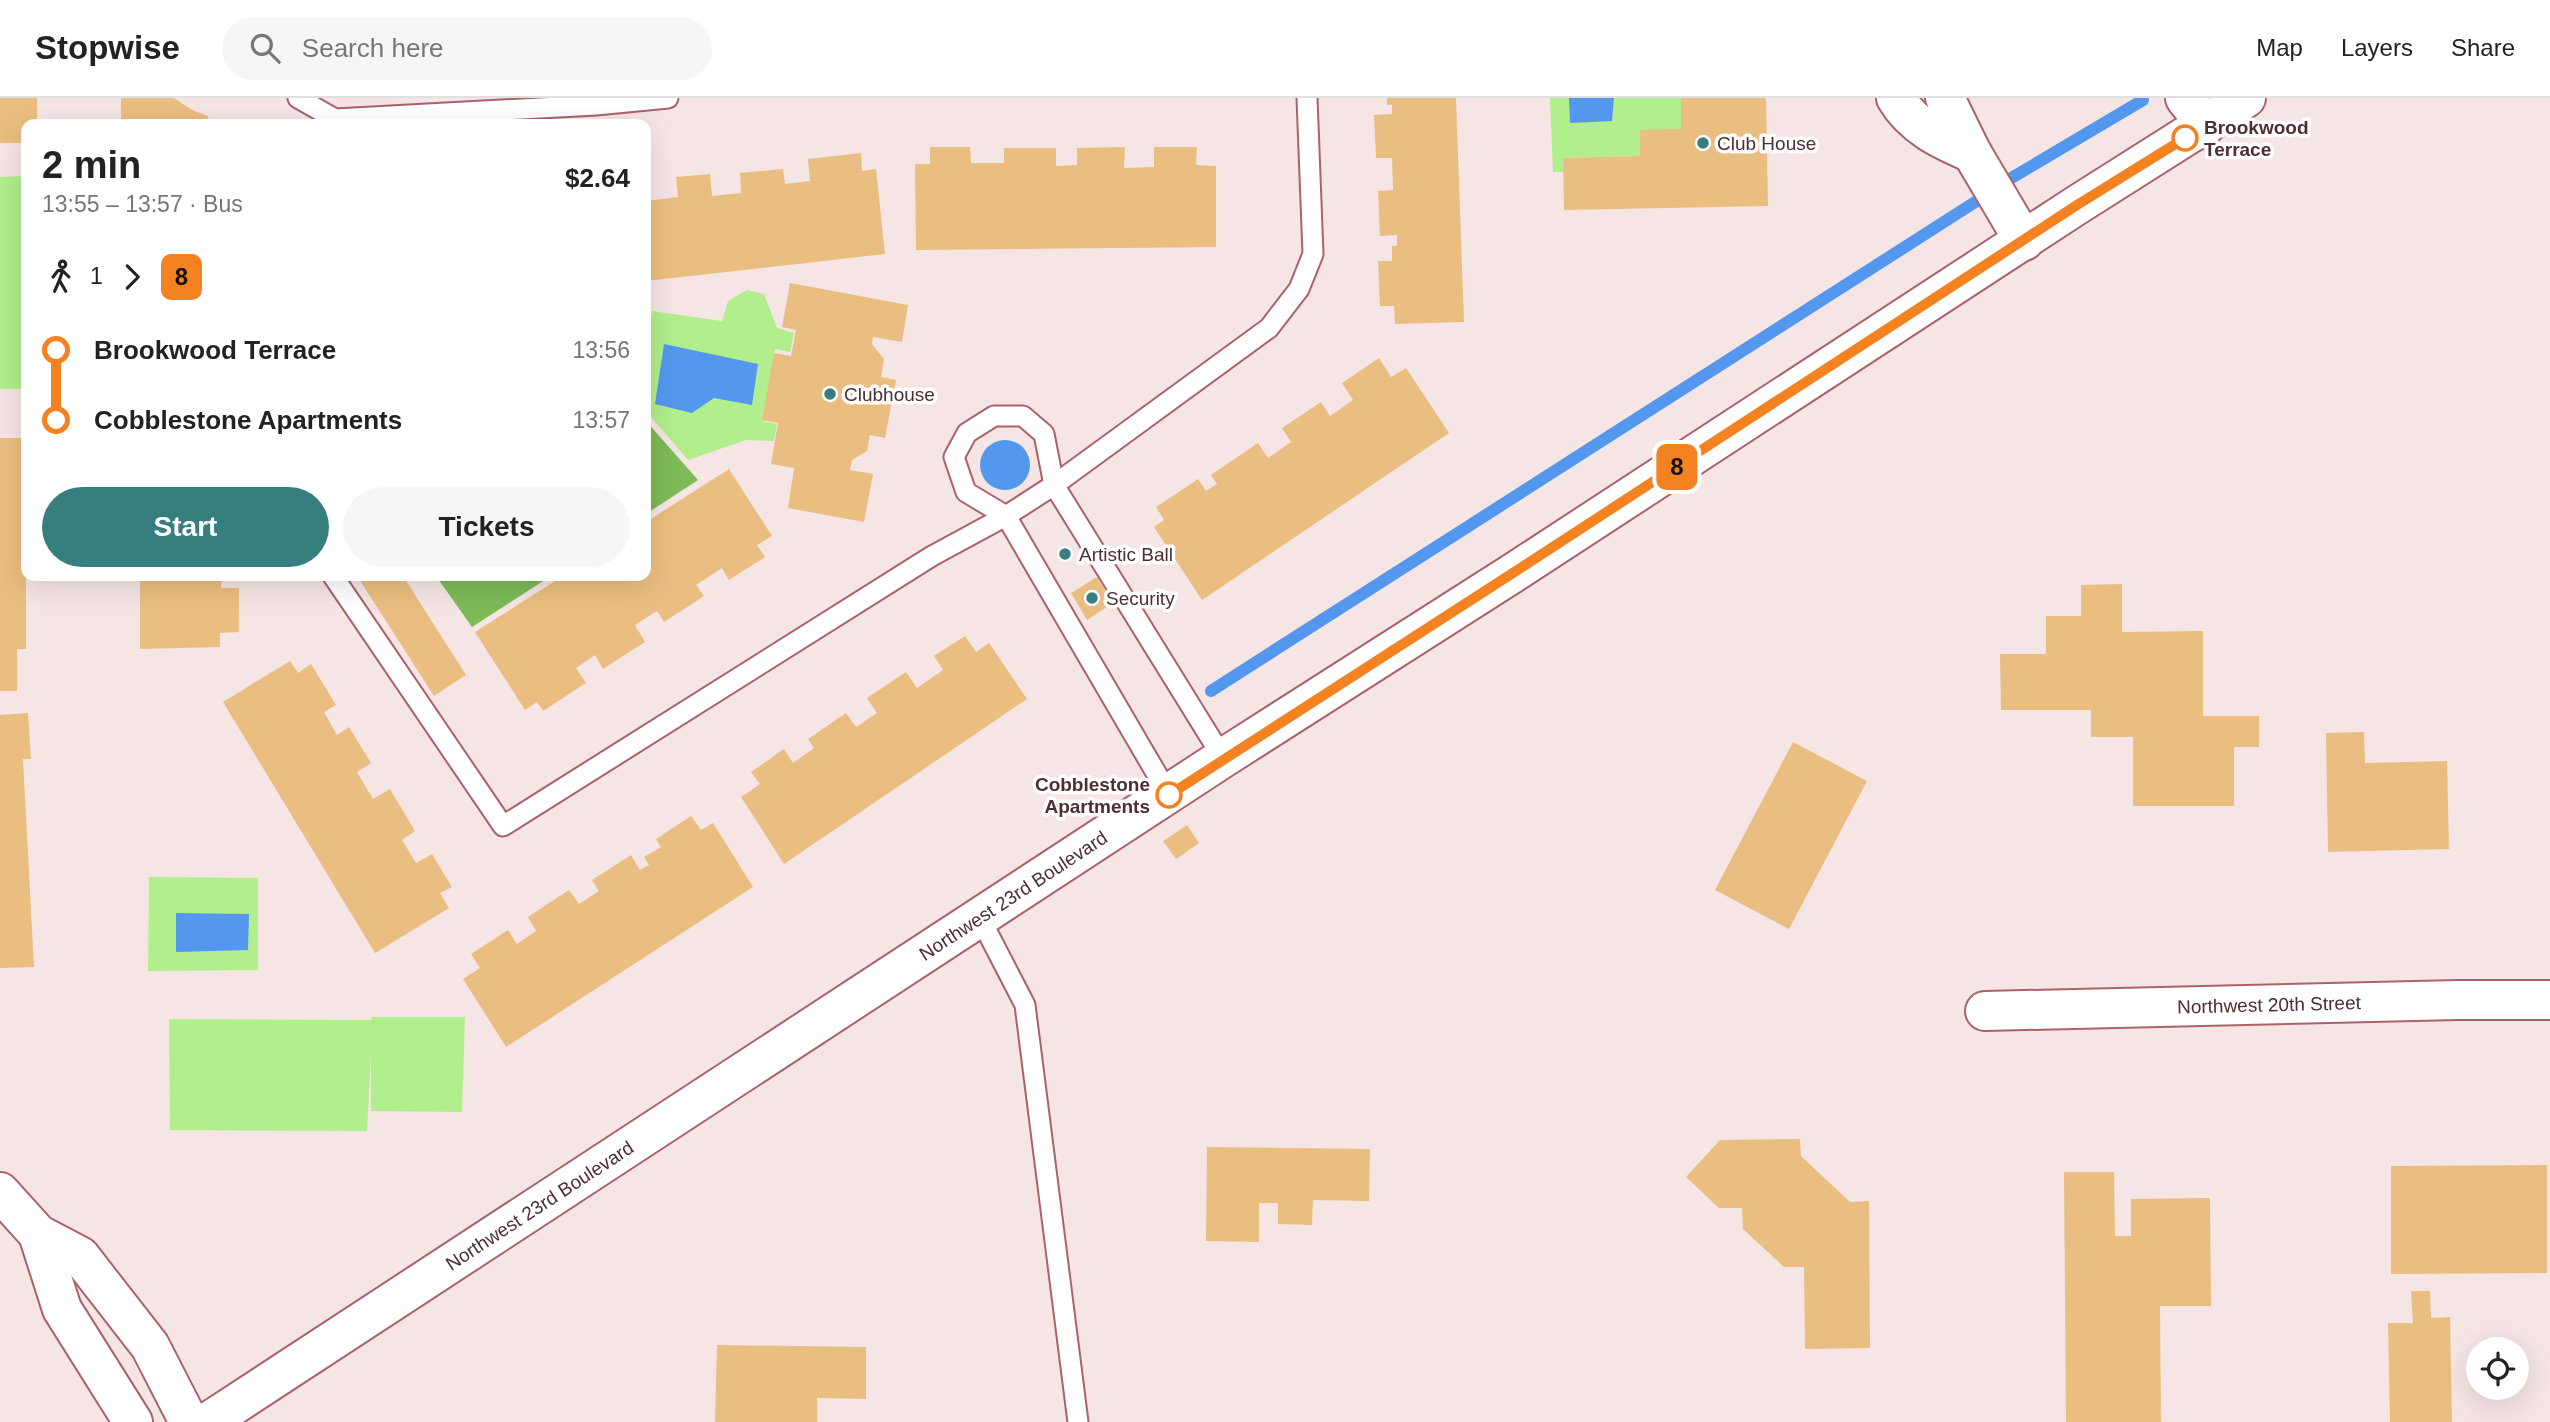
<!DOCTYPE html>
<html lang="en">
<head>
<meta charset="utf-8">
<style>
	body { margin:0; font-family:Helvetica,sans-serif; background:#f6f6f6; color:#222; height:100vh; display:flex; flex-direction:column; font-size:26px; white-space:nowrap }
	* { box-sizing:border-box; margin:0 }
	p { font-size:23px; color:#767676 }
	.icon { flex:none; width:38px; height:38px; fill:none; stroke:currentColor; stroke-width:2; stroke-linecap:round; stroke-linejoin:round }
	.map { position:relative; flex:1; overflow:hidden }
	.sheet { position:absolute; left:21px; top:21px; width:630px; height:462px; display:flex; flex-direction:column; background:#fff; border-radius:14px; box-shadow:0 7px 28px #0002 }
	.sheet>* { flex:none }
	.badge { padding:0 14px; border-radius:10px; font-size:24px; line-height:46px }
	.tools { position:absolute; left:2466px; top:1239px; display:grid; gap:14px }
	.tools a { display:grid; place-items:center; width:63px; height:63px; border-radius:50%; background:#fff; box-shadow:0 7px 28px #0002; font-size:35px }
	.map>.badge { position:absolute; translate:-50% -50%; box-shadow:0 0 0 4px #fff }
	.legs { display:flex; align-items:center; gap:10px; height:77px; padding:0 21px; font-size:23px }
	.legs p { margin-inline-start:auto }
	.summary { display:flex; align-items:center; justify-content:space-between; height:119px; padding:0 21px }
	h1 { font-size:38px; font-weight:800; line-height:52px }
	.action { display:flex; gap:14px; margin-top:auto; padding:14px 21px }
	.action a { flex:1; height:80px; border-radius:42px; background:#367f7e; color:#fff; font-size:28px; font-weight:800; line-height:80px; text-align:center }
	.action a+a { background:#f6f6f6; color:#222 }
	ul { padding:0 21px; list-style:none }
	li { display:flex; align-items:center; gap:24px; height:70px; font-size:26px }
	li i { display:grid; place-items:center; width:10px; height:100%; margin:0 9px; background:currentColor }
	li i::after { content:''; width:18px; height:18px; margin:-9px; border:5px solid; border-radius:50%; background:#fff }
	li p { margin-inline-start:auto }
	li:first-child i { background:linear-gradient(#0000 50%,currentColor 0) }
	li:last-child i { background:linear-gradient(currentColor 50%,#0000 0) }
	header { display:flex; align-items:center; gap:42px; box-sizing:border-box; height:98px; padding:0 35px; background:#fff; border-bottom:2px solid #e0e0e0 }
	header strong { font-size:33px }
	nav { display:flex; gap:38px; margin-inline-start:auto; font-size:24px }
	.search { width:490px; height:63px; background:#f6f6f6; display:flex; align-items:center; gap:18px; box-sizing:border-box; padding:0 24px; border-radius:38px; color:#767676; font-size:26px }
	.map>svg:first-child { display:block }
	.green { fill:#b0ef8c }
	.forest { fill:#7dba58 }
	.water { fill:#5398ee }
	.lines { fill:none; stroke-linecap:round; stroke-linejoin:round }
	.stream { stroke:#5398ee; stroke-width:12 }
	.building { fill:#eabe80 }
	.service-casing { stroke:#ab6268; stroke-width:23 }
	.minor-casing { stroke:#ab6268; stroke-width:42 }
	.tertiary-casing { stroke:#ab6268; stroke-width:42 }
	.service { stroke:#fff; stroke-width:19 }
	.minor { stroke:#fff; stroke-width:38 }
	.tertiary { stroke:#fff; stroke-width:38 }
	.line-1-casing { stroke:#fff; stroke-width:16 }
	.line-1 { stroke:#f58220; stroke-width:10 }
	.stop-1-dot { fill:#fff; stroke:#f58220; stroke-width:3.5 }
	.poi-dot { fill:#367f7e; stroke:#fff; stroke-width:2.5 }
	.labels { text-anchor:middle; dominant-baseline:central; stroke-width:7; stroke-linejoin:round; paint-order:stroke }
	.stop-label { font-size:19px; font-weight:bold; fill:#4e2e30; stroke:#fff; text-anchor:start }
	.poi-label { font-size:19px; fill:#4e2e30; stroke:#fff; text-anchor:start }
	.street-label { font-size:19px; fill:#4e2e30; stroke:#fff }
</style>
</head>
<body>
<header>
<strong>Stopwise</strong>
<div class="search"><svg class="icon" aria-label="search" viewBox="0 0 24 24"><circle cx="10" cy="10" r="6"/><path d="M15 15l6 6"/></svg>Search here</div>
<nav><a>Map</a><a>Layers</a><a>Share</a></nav>
</header>
<div class="map">
<svg width="2550" height="1324" viewBox="0 0 2550 1324">
	<rect width="100%" height="100%" fill="#f6e5e5"/>
	<g class="green">
		<polygon points="1550,0 1681,0 1681,31 1640,58 1563,60 1563,74 1553,74"/>
		<polygon points="26,78 26,291 0,291 0,79"/>
		<polygon points="747,192 764,196 777,230 794,235 790,254 775,251 763,323 777,326 774,343 746,342 688,362 646,313 646,259 652,213 722,223 728,203"/>
		<polygon points="149,779 258,780 258,872 148,873"/>
		<polygon points="372,919 465,919 462,1014 371,1013 371,956 367,1033 170,1032 169,921 371,922"/>
	</g>
	<g class="forest">
		<polygon points="646,323 698,382 646,416"/>
		<polygon points="436,478 551,478 472,529"/>
	</g>
	<g class="water">
		<polygon points="1569,0 1614,0 1612,23 1570,25"/>
		<polygon points="664,246 758,266 752,307 714,300 692,315 655,306"/>
		<circle cx="1005" cy="367" r="25"/>
		<polygon points="176,815 249,816 248,852 176,854"/>
	</g>
	<g class="lines">
		<g class="stream">
			<polyline points="2003,85 2143,2"/>
			<polyline points="1211,593 1983,99"/>
		</g>
	</g>
	<g class="building">
		<polygon points="0,0 37,0 37,26 26,26 26,45 0,45"/>
		<polygon points="121,0 174,0 192,12 208,18 209,26 121,26"/>
		<polygon points="1387,0 1456,0 1464,224 1395,226 1394,208 1380,208 1378,163 1392,163 1392,148 1397,148 1397,137 1380,138 1378,93 1393,92 1392,60 1376,60 1374,17 1392,16 1392,7 1387,7"/>
		<polygon points="1681,0 1766,0 1768,108 1564,112 1563,60 1640,58 1640,32 1681,31"/>
		<polygon points="930,49 970,49 971,65 1004,65 1004,50 1056,50 1056,68 1077,67 1077,50 1125,49 1124,70 1154,69 1154,49 1197,49 1196,67 1216,68 1216,149 916,152 915,66 930,66"/>
		<polygon points="861,55 862,73 876,71 885,156 646,183 646,103 678,99 676,79 710,76 712,98 741,95 740,75 783,71 785,86 810,83 808,61"/>
		<polygon points="790,185 908,207 902,244 873,239 872,246 884,261 881,279 896,282 885,340 870,337 867,353 852,362 850,372 873,376 864,424 788,410 794,370 771,366 778,325 762,322 774,255 791,258 796,232 782,229"/>
		<polygon points="1379,260 1391,279 1406,270 1449,335 1202,502 1154,429 1164,422 1156,409 1198,381 1206,393 1217,386 1211,377 1258,345 1268,360 1291,344 1282,330 1321,304 1330,318 1353,302 1342,285"/>
		<polygon points="0,340 26,340 26,551 17,551 17,593 0,593"/>
		<polygon points="729,371 772,438 757,447 765,459 729,482 722,470 696,487 704,498 664,524 657,513 635,527 645,544 603,571 595,557 576,570 586,585 543,613 537,604 525,612 475,534 563,478 646,478 646,424"/>
		<polygon points="140,478 222,478 221,490 239,490 239,534 220,535 220,549 140,551"/>
		<polygon points="372,478 403,478 466,577 434,598 361,484"/>
		<polygon points="1097,479 1113,505 1087,522 1071,495"/>
		<polygon points="2122,486 2122,534 2203,533 2203,618 2259,618 2259,649 2234,649 2234,708 2133,708 2133,639 2091,639 2091,612 2001,612 2000,556 2046,556 2046,518 2081,518 2081,487"/>
		<polygon points="965,538 976,554 989,545 1027,601 784,766 741,699 760,686 751,674 784,651 793,665 814,650 808,641 846,615 856,629 877,615 867,600 906,574 917,590 943,572 934,558"/>
		<polygon points="290,563 298,575 311,566 336,607 324,614 337,637 349,629 371,665 357,674 373,701 390,691 415,733 402,742 416,765 432,756 452,789 440,795 449,810 375,855 223,604"/>
		<polygon points="28,615 31,661 23,661 34,869 0,870 0,617"/>
		<polygon points="2364,634 2365,665 2447,663 2449,751 2328,754 2326,635"/>
		<polygon points="1793,644 1867,683 1789,831 1715,792"/>
		<polygon points="691,718 701,732 713,725 753,789 506,949 463,881 480,870 471,856 508,832 517,846 536,833 528,819 569,792 579,806 599,793 592,782 631,757 640,772 649,767 644,759 661,749 656,741"/>
		<polygon points="1187,727 1199,745 1176,761 1163,743"/>
		<polygon points="1800,1041 1801,1058 1850,1104 1869,1103 1870,1250 1805,1251 1804,1169 1784,1169 1743,1131 1742,1110 1719,1110 1686,1079 1720,1042"/>
		<polygon points="1207,1049 1370,1051 1369,1103 1313,1102 1312,1127 1278,1126 1278,1105 1259,1105 1259,1144 1206,1143"/>
		<polygon points="2547,1067 2547,1175 2391,1176 2391,1068"/>
		<polygon points="2064,1074 2114,1074 2115,1138 2131,1138 2131,1101 2210,1100 2211,1208 2160,1208 2161,1324 2066,1324"/>
		<polygon points="2411,1193 2430,1193 2431,1220 2450,1219 2452,1324 2390,1324 2388,1225 2413,1225"/>
		<polygon points="717,1247 866,1249 866,1301 817,1300 817,1324 715,1324"/>
	</g>
	<g class="lines">
		<g class="service-casing">
			<g id="service">
				<polyline points="298,0 335,21"/>
				<polyline points="335,26 335,21 596,7 668,0"/>
				<polyline points="333,478 503,728 932,458 1006,418 1054,387 1269,230 1299,191 1313,156 1307,0"/>
				<polyline points="1169,697 1006,418 966,394 954,359 967,335 994,318 1023,318 1044,336 1054,387 1223,660"/>
				<polyline points="980,820 1025,907 1078,1324"/>
			</g>
		</g>
		<g class="minor-casing">
			<g id="minor">
				<path d="M1896,0C1913,29 1942,42 1972,55"/>
				<polyline points="1945,0 1972,55 2024,143"/>
				<polyline points="2185,0 2206,27"/>
				<path id="s1" d="M1985,913L2458,902H2550"/>
				<polyline points="0,1094 38,1136 80,1158 150,1248 189,1324"/>
				<polyline points="38,1136 62,1211 133,1324"/>
			</g>
		</g>
		<g class="tertiary-casing">
			<g id="tertiary">
				<path id="s2" d="M208,1324L1223,660L1513,475L2077,107L2246,0"/>
			</g>
		</g>
		<use href="#service" class="service"/>
		<use href="#minor" class="minor"/>
		<use href="#tertiary" class="tertiary"/>
	</g>
	<g class="lines">
		<g class="line-1-casing">
			<polyline id="line-1" points="1169,697 1536,460 2077,107 2185,40"/>
		</g>
		<use href="#line-1" class="line-1"/>
	</g>
	<g class="stop-1-dot">
		<circle cx="2185" cy="40" r="12"/>
		<circle cx="1169" cy="697" r="12"/>
	</g>
	<g class="poi-dot">
		<circle cx="1703" cy="45" r="7"/>
		<circle cx="830" cy="296" r="7"/>
		<circle cx="1065" cy="456" r="7"/>
		<circle cx="1092" cy="500" r="7"/>
	</g>
	<g class="labels">
		<g class="stop-label">
			<text x="2204" y="29">Brookwood<tspan x="2204" dy="22">Terrace</tspan></text>
			<text x="1150" y="686" text-anchor="end">Cobblestone<tspan x="1150" dy="22">Apartments</tspan></text>
		</g>
		<g class="poi-label">
			<text x="1717" y="45">Club House</text>
			<text x="844" y="296">Clubhouse</text>
			<text x="1079" y="456">Artistic Ball</text>
			<text x="1106" y="500">Security</text>
		</g>
		<g class="street-label">
			<text stroke="none"><textPath href="#s2" startOffset="962">Northwest 23rd Boulevard</textPath></text>
			<text stroke="none"><textPath href="#s1" startOffset="284">Northwest 20th Street</textPath></text>
			<text stroke="none"><textPath href="#s2" startOffset="396">Northwest 23rd Boulevard</textPath></text>
		</g>
	</g>
</svg>
<div class="tools">
<a><svg class="icon" aria-label="locate" viewBox="0 0 24 24"><circle cx="12" cy="12" r="6"/><path d="M12 2v4M12 18v4M2 12h4M18 12h4"/></svg></a>
</div>
<b class="badge" style="left:1677px;top:369px;background:#f58220;color:#111">8</b>
<section class="sheet">
<div class="summary"><div><h1>2 min</h1><p>13:55 – 13:57 · Bus</p></div><b>$2.64</b></div>
<div class="legs"><svg class="icon" aria-label="walk" viewBox="0 0 24 24"><circle cx="13" cy="4" r="2"/><path d="M13 8l-2 6 4 7M11 14l-3 7M7 12l3-4h3l4 4"/></svg>1<svg class="icon" aria-label="forward" viewBox="0 0 24 24"><path d="M9 5l7 7-7 7"/></svg><b class="badge" style="background:#f58220;color:#111">8</b></div>
<ul>
<li><i style="color:#f58220"></i><b>Brookwood Terrace</b><p>13:56</p></li>
<li><i style="color:#f58220"></i><b>Cobblestone Apartments</b><p>13:57</p></li>
</ul>
<div class="action"><a>Start</a><a>Tickets</a></div>
</section>
</div>
</body>
</html>
